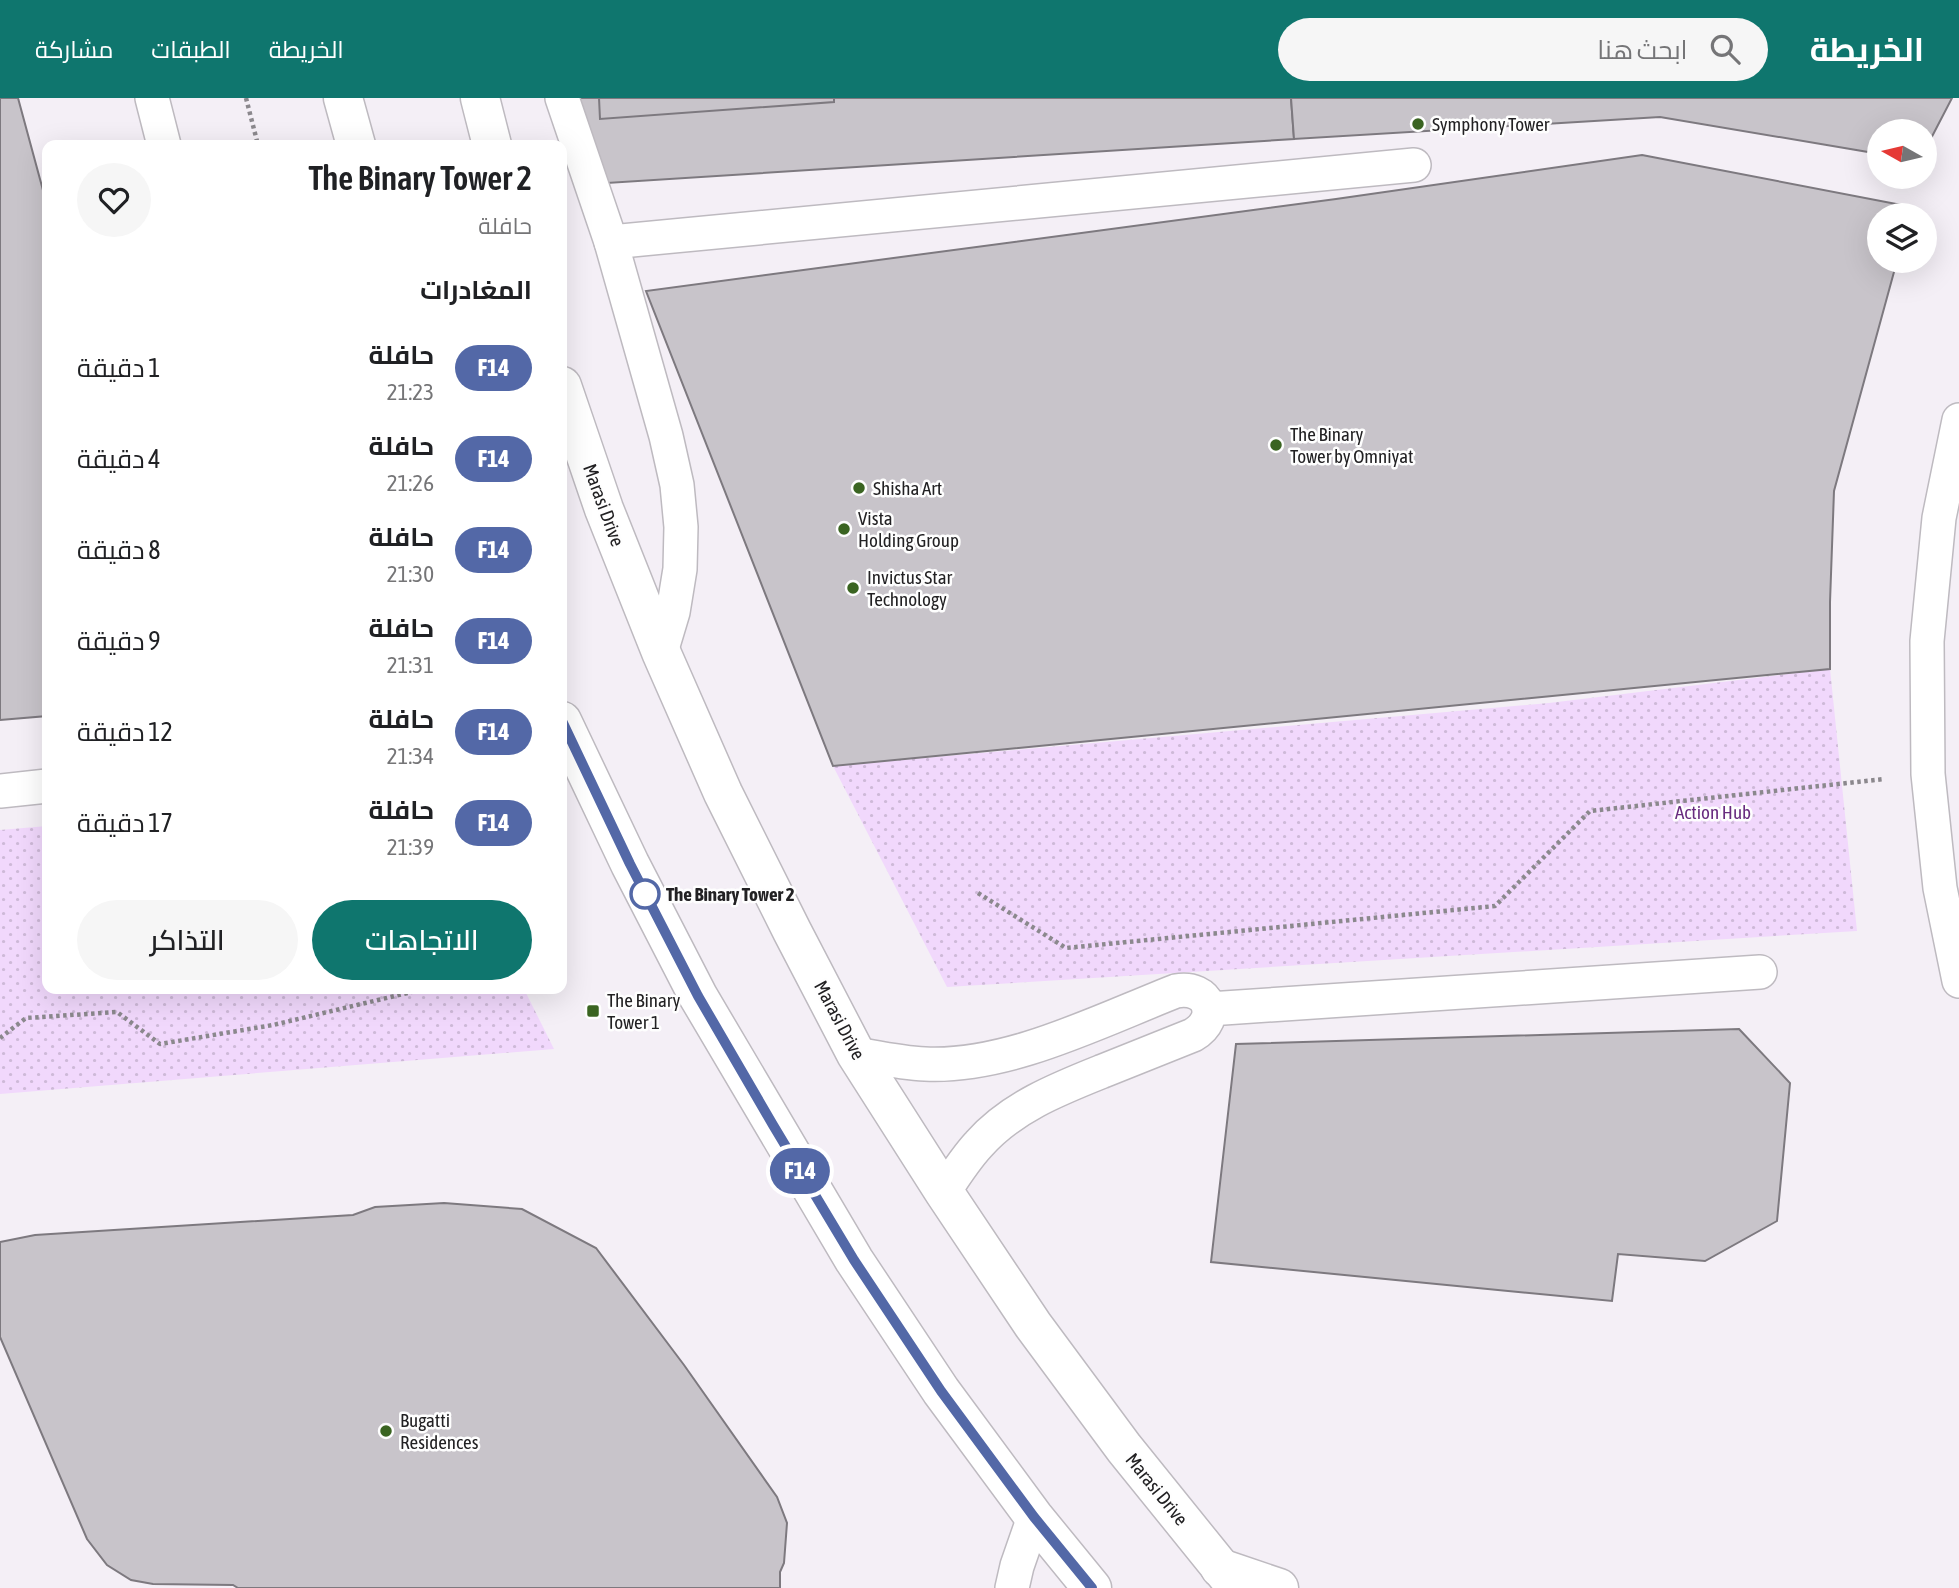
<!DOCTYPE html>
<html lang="ar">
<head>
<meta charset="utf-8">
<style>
	body { margin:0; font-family:"Asap Condensed",Cairo,sans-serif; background:#f6f6f6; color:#202124; direction:rtl; height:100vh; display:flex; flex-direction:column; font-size:26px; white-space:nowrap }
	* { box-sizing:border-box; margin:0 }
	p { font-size:23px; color:#757577 }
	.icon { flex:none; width:38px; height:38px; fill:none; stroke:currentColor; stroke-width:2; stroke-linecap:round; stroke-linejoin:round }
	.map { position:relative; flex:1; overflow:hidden; direction:ltr }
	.details { position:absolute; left:42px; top:42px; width:525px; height:854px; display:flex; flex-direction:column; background:#fff; border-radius:14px; box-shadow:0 7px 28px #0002; direction:rtl }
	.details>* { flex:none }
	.badge { padding:0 14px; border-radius:23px; font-size:24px; line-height:46px }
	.needle { width:46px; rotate:278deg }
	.controls { position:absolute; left:1867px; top:21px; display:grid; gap:14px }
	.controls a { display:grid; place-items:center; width:70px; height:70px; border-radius:50%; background:#fff; box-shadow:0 7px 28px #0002; font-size:35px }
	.map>.badge { position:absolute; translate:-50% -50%; box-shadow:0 0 0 4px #fff }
	h2 { padding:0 35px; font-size:26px; line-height:63px }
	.round { display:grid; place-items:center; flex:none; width:74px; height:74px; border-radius:37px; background:#f6f6f6 }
	.overview { display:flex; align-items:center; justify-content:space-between; height:119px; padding:0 35px }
	h1 { font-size:33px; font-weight:600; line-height:52px }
	.button { display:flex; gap:14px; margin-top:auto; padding:14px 35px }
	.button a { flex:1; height:80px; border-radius:42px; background:#0f766e; color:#fff; font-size:28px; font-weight:600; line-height:80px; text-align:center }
	.button a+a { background:#f6f6f6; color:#202124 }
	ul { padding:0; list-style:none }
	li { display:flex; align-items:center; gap:21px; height:91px; padding:0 35px }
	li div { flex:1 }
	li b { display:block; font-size:26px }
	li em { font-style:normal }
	li .badge { min-width:77px; font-weight:700; text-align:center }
	header { display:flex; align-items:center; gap:42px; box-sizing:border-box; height:98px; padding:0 35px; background:#0f766e; color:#fff }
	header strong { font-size:33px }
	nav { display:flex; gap:38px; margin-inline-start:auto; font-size:24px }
	.search { width:490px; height:63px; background:#f6f6f6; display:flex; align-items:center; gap:18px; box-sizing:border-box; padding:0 24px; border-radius:38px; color:#757577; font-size:26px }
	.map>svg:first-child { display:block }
	.park { fill:url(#park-dots) }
	.building { fill:#c8c4ca; stroke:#7d797f; stroke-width:2 }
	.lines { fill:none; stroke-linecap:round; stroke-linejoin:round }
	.service-casing { stroke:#bebac0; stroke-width:36 }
	.secondary-casing { stroke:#bebac0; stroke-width:41 }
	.path { stroke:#8b888d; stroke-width:4.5; stroke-dasharray:3.5 3.5; stroke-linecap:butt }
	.service { stroke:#fff; stroke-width:33 }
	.secondary { stroke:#fff; stroke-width:38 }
	.line-casing { stroke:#fff; stroke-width:16 }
	.line { stroke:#5368a7; stroke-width:10 }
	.poi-dot { fill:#3a6421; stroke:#fefefe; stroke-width:2.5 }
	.stop-dot { fill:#fff; stroke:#5368a7; stroke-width:3.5 }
	.labels { text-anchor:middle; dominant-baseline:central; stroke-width:5; stroke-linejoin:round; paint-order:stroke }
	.poi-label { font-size:19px; fill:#222123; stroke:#fefefe; text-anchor:start }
	.street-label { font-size:19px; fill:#222123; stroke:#fefefe }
	.park-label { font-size:19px; fill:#682b7f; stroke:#fefefe }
	.stop-label { font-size:19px; font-weight:bold; fill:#222123; stroke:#fefefe; text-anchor:start }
</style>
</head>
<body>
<header>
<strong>الخريطة</strong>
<div class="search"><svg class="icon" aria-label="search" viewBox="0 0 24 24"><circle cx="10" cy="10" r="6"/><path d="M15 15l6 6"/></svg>ابحث هنا</div>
<nav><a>الخريطة</a><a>الطبقات</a><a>مشاركة</a></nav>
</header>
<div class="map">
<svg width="1959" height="1490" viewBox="0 0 1959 1490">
	<defs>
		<pattern id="park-dots" width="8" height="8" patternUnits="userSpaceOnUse" patternTransform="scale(1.75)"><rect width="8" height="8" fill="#f1d8fc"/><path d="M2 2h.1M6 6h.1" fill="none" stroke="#ceb9d8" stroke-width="1.8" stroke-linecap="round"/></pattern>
	</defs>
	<rect width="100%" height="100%" fill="#f4eff6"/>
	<g class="park">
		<polygon points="1830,571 1857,833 947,889 833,668 1549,605"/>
		<polygon points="47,728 47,891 524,891 554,951 0,996 0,732"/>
	</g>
	<g class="building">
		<polygon points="0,0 18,0 47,107 47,618 0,622"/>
		<polygon points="573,0 1291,0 1294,41 607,85"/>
		<polygon points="599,0 834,0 834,4 600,21"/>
		<polygon points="1291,0 1952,0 1925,52 1925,33 1880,33 1880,56 1660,19 1294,41"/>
		<polygon points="1642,57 1912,109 1909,117 1880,117 1880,163 1897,163 1834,393 1830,504 1830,571 833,668 646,193 1336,101"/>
		<polygon points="1739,931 1790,985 1777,1123 1705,1163 1618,1156 1612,1203 1211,1164 1236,946"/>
		<polygon points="444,1105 522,1111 596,1150 684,1267 777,1399 787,1425 784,1465 780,1474 780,1490 238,1490 233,1487 153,1486 131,1482 107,1467 87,1441 0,1239 0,1144 35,1137 353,1117 375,1109"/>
	</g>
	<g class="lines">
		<g class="service-casing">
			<g id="service">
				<polyline points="152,0 164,47"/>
				<polyline points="562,0 611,144 666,338 677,387 681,429 680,471 673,514 661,554"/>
				<polyline points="611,144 1414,67"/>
				<polyline points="1959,322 1939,420 1927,543 1928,676 1940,790 1959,883"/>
				<polyline points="0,693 47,688"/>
				<polyline points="1209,911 1760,874"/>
				<path d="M856,956C879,960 902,965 925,966C1008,970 1099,923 1176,893C1209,887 1222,920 1193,937C1163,949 1133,961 1103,973C1058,991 1012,1009 979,1046C965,1061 955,1077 944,1094"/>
				<polyline points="1012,1490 1017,1468 1034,1419"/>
			</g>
		</g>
		<g class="secondary-casing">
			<g id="secondary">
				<polyline points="343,0 356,47"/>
				<polyline points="480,0 492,47"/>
				<polyline points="562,288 604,411 661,554 723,695 792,833 856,956 944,1094 1033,1227 1124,1350 1237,1490"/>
				<polyline points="562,623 630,766 698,898 854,1162 941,1293 1034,1419 1092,1490"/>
				<polyline points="1220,1470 1279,1490"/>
			</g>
		</g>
		<g class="path">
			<polyline points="246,0 258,47"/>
			<polyline points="978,795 1066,850 1495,808 1590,713 1884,681"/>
			<polyline points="0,940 26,920 117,914 160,946 273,927 420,892"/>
		</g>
		<use href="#service" class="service"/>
		<use href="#secondary" class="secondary"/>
	</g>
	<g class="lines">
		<g class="line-casing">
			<polyline id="line" points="562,623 630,766 698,898 773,1027 854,1162 941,1293 1034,1419 1092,1490"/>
		</g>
		<use href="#line" class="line"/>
	</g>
	<g class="poi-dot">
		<circle cx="1418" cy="26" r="7"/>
		<circle cx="1276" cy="347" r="7"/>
		<circle cx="859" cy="390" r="7"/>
		<circle cx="844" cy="431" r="7"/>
		<circle cx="853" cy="490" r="7"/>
		<rect x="586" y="906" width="14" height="14" rx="3.5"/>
		<circle cx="386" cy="1333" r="7"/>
	</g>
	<circle class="stop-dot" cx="645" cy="796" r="14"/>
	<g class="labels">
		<g class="poi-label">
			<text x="1432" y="26">Symphony Tower</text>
			<text x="1290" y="336">The Binary<tspan x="1290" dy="22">Tower by Omniyat</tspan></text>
			<text x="873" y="390">Shisha Art</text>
			<text x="858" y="420">Vista<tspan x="858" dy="22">Holding Group</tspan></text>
			<text x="867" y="479">Invictus Star<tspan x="867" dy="22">Technology</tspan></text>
			<text x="607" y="902">The Binary<tspan x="607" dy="22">Tower 1</tspan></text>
			<text x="400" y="1322">Bugatti<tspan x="400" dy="22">Residences</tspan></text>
		</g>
		<g class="street-label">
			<text transform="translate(604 407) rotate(70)">Marasi Drive</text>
			<text transform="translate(840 922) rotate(62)">Marasi Drive</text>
			<text transform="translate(1157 1391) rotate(51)">Marasi Drive</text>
		</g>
		<g class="park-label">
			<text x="1713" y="714">Action Hub</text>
		</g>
		<g class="stop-label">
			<text x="666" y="796">The Binary Tower 2</text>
		</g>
	</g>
</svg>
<div class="controls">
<a><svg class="needle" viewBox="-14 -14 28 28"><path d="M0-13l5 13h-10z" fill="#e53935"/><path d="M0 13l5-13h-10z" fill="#757577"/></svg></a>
<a><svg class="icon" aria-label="layers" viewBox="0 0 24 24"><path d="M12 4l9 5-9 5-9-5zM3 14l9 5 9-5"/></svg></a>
</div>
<b class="badge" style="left:800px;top:1073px;background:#5368a7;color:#fff">F14</b>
<section class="details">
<div class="overview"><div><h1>The Binary Tower 2</h1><p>حافلة</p></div><a class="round"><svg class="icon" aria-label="heart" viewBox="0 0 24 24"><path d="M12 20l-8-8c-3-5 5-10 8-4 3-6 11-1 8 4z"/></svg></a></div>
<h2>المغادرات</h2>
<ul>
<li><span class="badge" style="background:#5368a7;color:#fff">F14</span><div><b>حافلة</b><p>21:23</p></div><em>1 دقيقة</em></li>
<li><span class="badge" style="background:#5368a7;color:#fff">F14</span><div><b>حافلة</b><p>21:26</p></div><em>4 دقيقة</em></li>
<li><span class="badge" style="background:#5368a7;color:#fff">F14</span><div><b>حافلة</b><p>21:30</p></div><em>8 دقيقة</em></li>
<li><span class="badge" style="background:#5368a7;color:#fff">F14</span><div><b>حافلة</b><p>21:31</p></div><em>9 دقيقة</em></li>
<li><span class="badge" style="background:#5368a7;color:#fff">F14</span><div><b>حافلة</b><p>21:34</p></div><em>12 دقيقة</em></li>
<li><span class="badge" style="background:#5368a7;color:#fff">F14</span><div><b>حافلة</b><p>21:39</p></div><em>17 دقيقة</em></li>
</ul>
<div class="button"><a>الاتجاهات</a><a>التذاكر</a></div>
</section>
</div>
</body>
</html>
